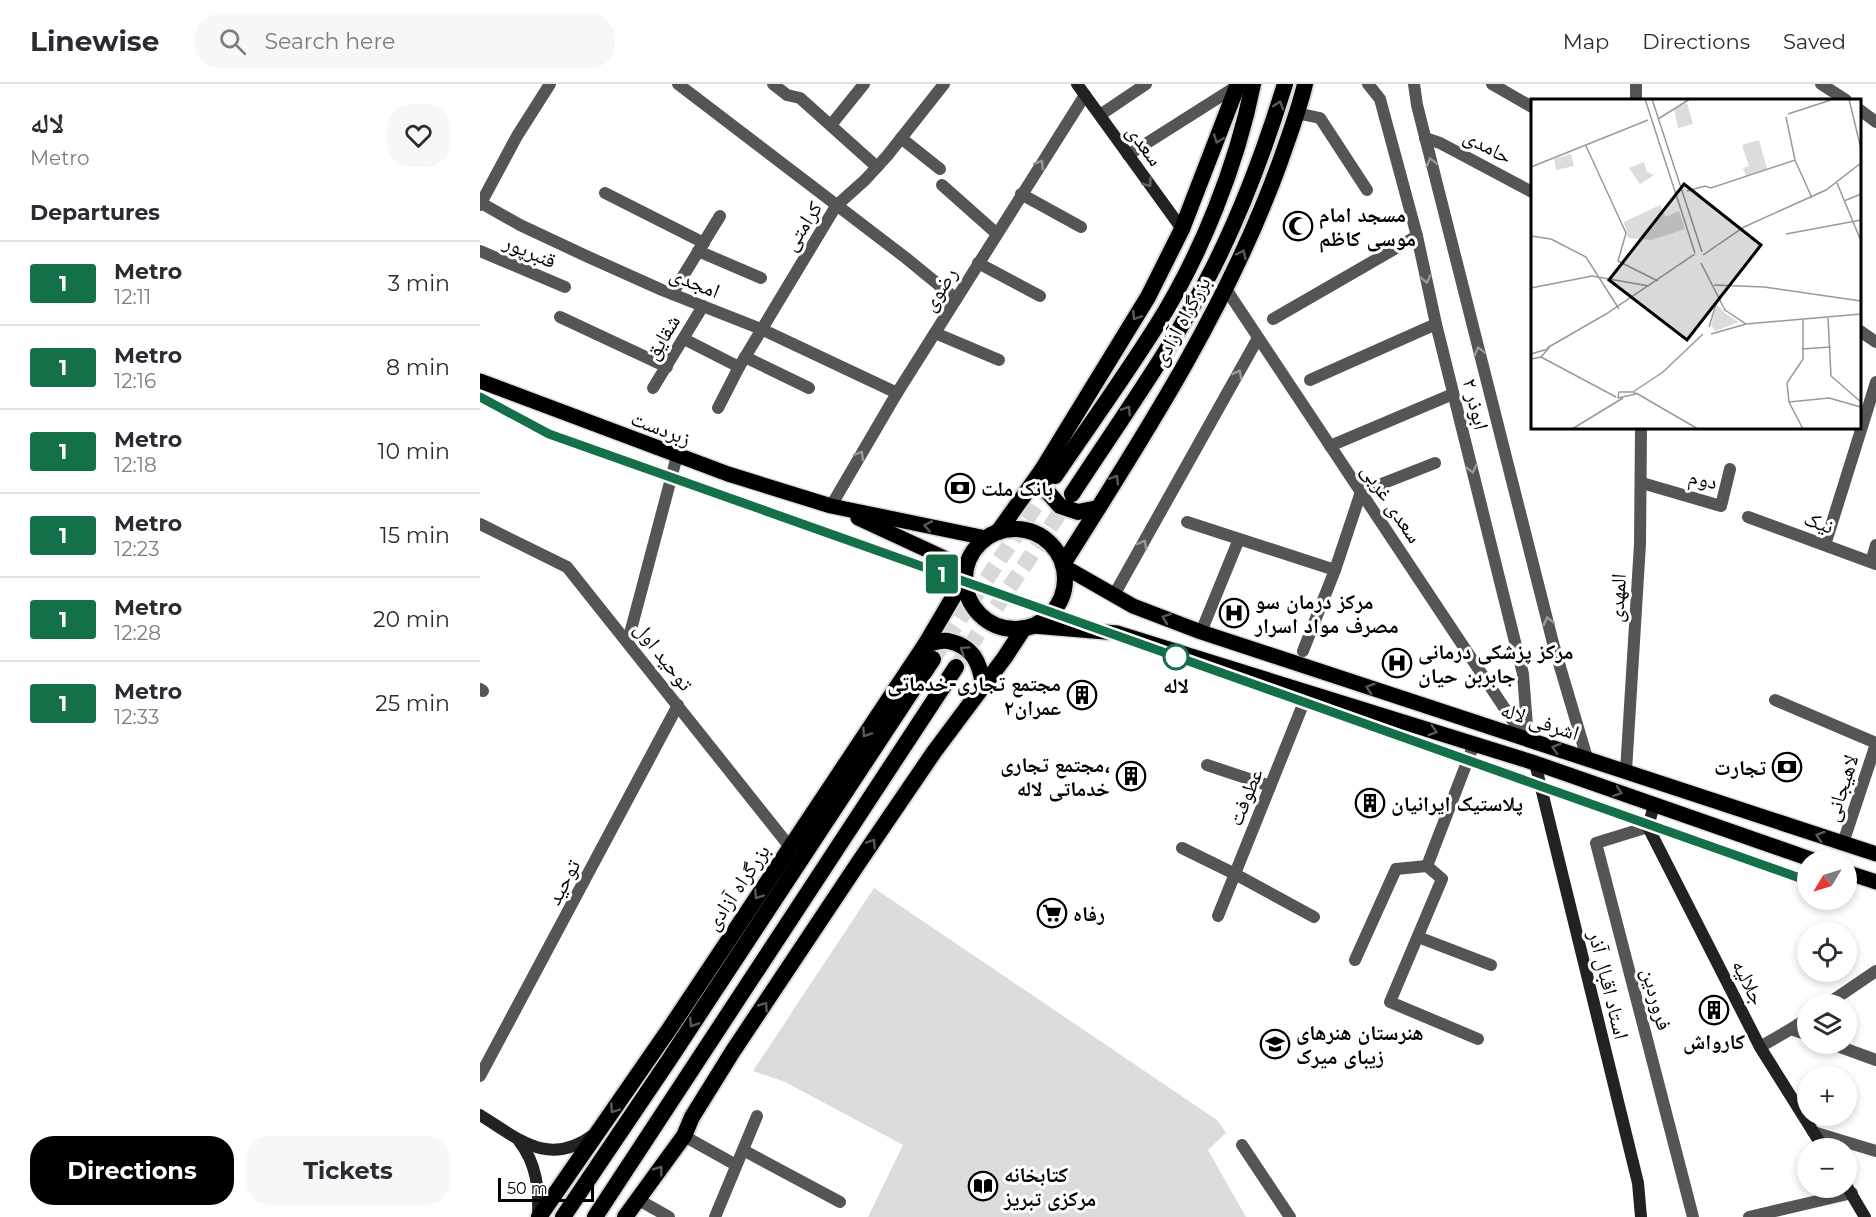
<!DOCTYPE html>
<html lang="en">
<head>
<meta charset="utf-8">
<style>
	body { margin:0; font-family:Montserrat,"Noto Naskh Arabic",sans-serif; background:#f7f7f7; color:#2b2b33; height:100vh; display:flex; flex-direction:column; font-size:22px; white-space:nowrap }
	* { box-sizing:border-box; margin:0 }
	p { font-size:20px; color:#7c7c81 }
	.icon { flex:none; width:33px; height:33px; fill:none; stroke:currentColor; stroke-width:2; stroke-linecap:round; stroke-linejoin:round }
	.map { position:relative; flex:1; overflow:hidden }
	.drawer { display:flex; flex-direction:column; background:#fff; width:480px }
	.drawer>* { flex:none }
	.badge { padding:0 12px; border-radius:4px; font-size:21px; line-height:39px }
	.needle { width:39px; rotate:232deg }
	.tools { position:absolute; left:1317px; top:766px; display:grid; gap:12px }
	.tools a { display:grid; place-items:center; width:60px; height:60px; border-radius:50%; background:#fff; box-shadow:0 3px 9px #0003; font-size:30px }
	.scale { position:absolute; left:18px; bottom:15px; width:96px; box-sizing:border-box; padding-left:6px; border:3px solid #000; border-top:0; font-size:16px; line-height:21px; white-space:nowrap; color:#000; -webkit-text-stroke:4px #fff; paint-order:stroke }
	.map>.badge { position:absolute; translate:-50% -50%; box-shadow:0 0 0 3px #fff }
	h2 { padding:0 30px; font-size:22px; line-height:54px }
	.round { display:grid; place-items:center; flex:none; width:63px; height:63px; border-radius:24px; background:#f7f7f7 }
	.overview { display:flex; align-items:center; justify-content:space-between; height:102px; padding:0 30px }
	h1 { font-size:28px; font-weight:700; line-height:45px }
	.action { display:flex; gap:12px; margin-top:auto; padding:12px 30px }
	.action a { flex:1; height:69px; border-radius:24px; background:#000; color:#fff; font-size:24px; font-weight:700; line-height:69px; text-align:center }
	.action a+a { background:#f7f7f7; color:#2b2b33 }
	ul { padding:0; list-style:none }
	li { display:flex; align-items:center; gap:18px; height:84px; padding:0 30px; border-top:2px solid #e1e1e2 }
	li div { flex:1 }
	li b { display:block; font-size:22px }
	li em { font-style:normal }
	li .badge { min-width:66px; font-weight:700; text-align:center }
	header { display:flex; align-items:center; gap:36px; box-sizing:border-box; height:84px; padding:0 30px; background:#fff; border-bottom:2px solid #e1e1e2 }
	header strong { font-size:28px }
	nav { display:flex; gap:33px; margin-inline-start:auto; font-size:21px }
	.search { width:420px; height:54px; background:#f7f7f7; display:flex; align-items:center; gap:15px; box-sizing:border-box; padding:0 21px; border-radius:24px; color:#7c7c81; font-size:22px }
	main { display:flex; flex:1; min-height:0 }
	.map>svg:first-child { display:block }
	.green { fill:#dcdcdc }
	.lines { fill:none; stroke-linecap:round; stroke-linejoin:round }
	.trunk-tunnel { stroke:#d9d9d9; stroke-width:16; stroke-dasharray:16 8; stroke-linecap:butt }
	.primary-casing { stroke:#dbdbdb; stroke-width:18 }
	.trunk-casing { stroke:#dbdbdb; stroke-width:20 }
	.minor { stroke:#555; stroke-width:12 }
	.tertiary { stroke:#555; stroke-width:12 }
	.secondary { stroke:#222; stroke-width:12 }
	.primary { stroke:#000; stroke-width:15 }
	.trunk { stroke:#000; stroke-width:16 }
	.oneway { stroke:#595959 }
	.oneway2 { stroke:#999 }
	.oneway3 { stroke:#646464 }
	.line-casing { stroke:#fff; stroke-width:14 }
	.line { stroke:#147049; stroke-width:9 }
	.stop-dot { fill:#fff; stroke:#147049; stroke-width:3 }
	.labels { text-anchor:middle; dominant-baseline:central; stroke-width:6; stroke-linejoin:round; paint-order:stroke }
	.street-label { font-size:21px; fill:#000; stroke:#fff }
	.poi-label { font-size:21px; font-weight:bold; fill:#000; stroke:#fff; text-anchor:start }
	.stop-label { font-size:21px; font-weight:bold; fill:#000; stroke:#fff }
	.inset-road { fill:none; stroke:#999; stroke-width:1.5 }
	.view { fill:#000; fill-opacity:0.15; stroke:#000; stroke-width:3 }
	.inset-edge { fill:none; stroke:#000; stroke-width:3 }
</style>
</head>
<body>
<header>
<strong>Linewise</strong>
<div class="search"><svg class="icon" aria-label="search" viewBox="0 0 24 24"><circle cx="10" cy="10" r="6"/><path d="M15 15l6 6"/></svg>Search here</div>
<nav><a>Map</a><a>Directions</a><a>Saved</a></nav>
</header>
<main>
<section class="drawer">
<div class="overview"><div><h1>لاله</h1><p>Metro</p></div><a class="round"><svg class="icon" aria-label="heart" viewBox="0 0 24 24"><path d="M12 20l-8-8c-3-5 5-10 8-4 3-6 11-1 8 4z"/></svg></a></div>
<h2>Departures</h2>
<ul>
<li><span class="badge" style="background:#147049;color:#fff">1</span><div><b>Metro</b><p>12:11</p></div><em>3 min</em></li>
<li><span class="badge" style="background:#147049;color:#fff">1</span><div><b>Metro</b><p>12:16</p></div><em>8 min</em></li>
<li><span class="badge" style="background:#147049;color:#fff">1</span><div><b>Metro</b><p>12:18</p></div><em>10 min</em></li>
<li><span class="badge" style="background:#147049;color:#fff">1</span><div><b>Metro</b><p>12:23</p></div><em>15 min</em></li>
<li><span class="badge" style="background:#147049;color:#fff">1</span><div><b>Metro</b><p>12:28</p></div><em>20 min</em></li>
<li><span class="badge" style="background:#147049;color:#fff">1</span><div><b>Metro</b><p>12:33</p></div><em>25 min</em></li>
</ul>
<div class="action"><a>Directions</a><a>Tickets</a></div>
</section>
<div class="map">
<svg width="1396" height="1133" viewBox="0 0 1396 1133">
	<rect width="100%" height="100%" fill="#fff"/>
	<polygon class="green" points="394,804 737,1036 746,1049 728,1066 766,1133 388,1133 423,1061 305,998 273,987"/>
	<g class="lines">
		<g class="trunk-tunnel">
			<polyline points="453,575 573,396"/>
			<polyline points="476,583 591,412"/>
		</g>
		<g class="primary-casing">
			<g id="primary">
				<polyline points="0,297 248,390 351,422 506,454"/>
				<polyline points="378,434 486,484"/>
				<polyline points="583,482 653,522 721,548 1396,770"/>
				<polyline points="553,542 637,549 1055,679 1336,777"/>
				<polyline points="1366,788 1396,798"/>
			</g>
		</g>
		<g class="trunk-casing">
			<g id="trunk">
				<polyline points="562,386 565,405 580,422 598,428 618,424"/>
				<path d="M575,392C609,342 645,292 677,241C721,171 757,81 773,0"/>
				<path d="M592,410C641,335 694,262 734,182C763,124 786,62 805,0"/>
				<circle cx="535" cy="495" r="50"/>
				<polyline points="518,448 562,386 668,213 702,145 758,0"/>
				<path d="M583,480C664,352 748,222 800,78C809,52 819,26 825,0"/>
				<path d="M445,561C451,559 461,556 468,557C493,562 500,579 503,601"/>
				<polyline points="59,1133 190,944 445,561 485,493"/>
				<polyline points="83,1133 189,976 453,575"/>
				<polyline points="115,1133 476,583"/>
				<polyline points="145,1133 204,1052 212,1033 253,967 379,778 454,668 525,573 544,544"/>
			</g>
		</g>
		<g class="minor">
			<polyline points="198,0 426,174 476,215"/>
			<polyline points="293,0 307,11 320,14 397,83"/>
			<polyline points="1012,0 1052,23"/>
			<polyline points="1341,0 1366,16"/>
			<polyline points="1380,26 1396,38"/>
			<polyline points="816,29 840,34 887,106"/>
			<polyline points="620,31 666,0"/>
			<polyline points="351,41 384,0"/>
			<polyline points="421,54 460,85"/>
			<polyline points="945,54 960,59 1052,108"/>
			<polyline points="648,71 757,2"/>
			<polyline points="462,101 516,149"/>
			<polyline points="125,109 224,159"/>
			<polyline points="541,110 601,143"/>
			<polyline points="1,119 40,141 104,171 182,206 281,245 417,309"/>
			<polyline points="0,167 85,203"/>
			<polyline points="218,167 281,194"/>
			<polyline points="498,179 560,212"/>
			<polyline points="192,210 240,132"/>
			<polyline points="80,233 187,283"/>
			<polyline points="793,235 937,152"/>
			<polyline points="1380,247 1396,258"/>
			<polyline points="455,249 519,276"/>
			<polyline points="204,255 259,283"/>
			<polyline points="265,273 329,304"/>
			<polyline points="830,296 956,240"/>
			<polyline points="173,304 223,222"/>
			<polyline points="238,324 259,283 356,122 385,96 407,72 464,0"/>
			<polyline points="850,362 973,310"/>
			<polyline points="1162,399 1241,422 1250,385"/>
			<polyline points="1268,433 1396,480"/>
			<polyline points="707,438 855,486"/>
			<polyline points="0,440 87,483 310,763"/>
			<polyline points="1345,461 1396,298"/>
			<polyline points="1391,478 1396,461"/>
			<polyline points="634,511 778,254"/>
			<polyline points="721,548 757,460"/>
			<polyline points="148,557 197,372"/>
			<polyline points="823,567 855,486 881,408 955,379"/>
			<polyline points="0,605 3,607"/>
			<polyline points="1295,616 1396,659"/>
			<polyline points="727,681 790,702"/>
			<polyline points="1168,743 1116,759 1213,1133"/>
			<polyline points="702,764 755,790 834,833"/>
			<polyline points="947,782 962,795 910,918 998,955"/>
			<polyline points="947,782 994,660"/>
			<polyline points="738,832 828,608"/>
			<polyline points="938,853 1011,881"/>
			<polyline points="875,876 916,785 947,782"/>
			<polyline points="1346,921 1396,887"/>
			<polyline points="1311,945 1328,934"/>
			<polyline points="1352,960 1396,976"/>
			<polyline points="1280,963 1311,945 1328,951"/>
			<polyline points="0,992 198,621"/>
			<polyline points="1333,1048 1396,1067"/>
			<polyline points="204,1052 256,1081"/>
			<polyline points="762,1061 810,1133"/>
			<polyline points="263,1066 360,1118"/>
			<polyline points="157,1115 189,1133"/>
			<polyline points="235,1133 277,1032"/>
			<polyline points="1269,1133 1372,1109"/>
		</g>
		<g class="tertiary">
			<polyline points="888,0 900,15 937,152 956,240 1043,590 1048,655"/>
			<polyline points="934,0 937,21 1073,559 1107,674"/>
			<polyline points="1156,0 1156,16"/>
			<polyline points="0,121 37,52 70,0"/>
			<polyline points="746,205 1045,655"/>
			<polyline points="351,422 417,309 605,11"/>
			<polyline points="1146,687 1160,460 1161,344"/>
			<polyline points="1363,759 1396,660"/>
		</g>
		<g class="secondary">
			<polyline points="597,0 702,145"/>
			<polyline points="1055,679 1158,1099 1161,1133"/>
			<polyline points="1174,721 1168,743 1280,963 1344,1065"/>
			<path d="M0,1031C39,1055 68,1084 113,1051"/>
			<path d="M39,1057C57,1080 59,1105 58,1133"/>
			<polyline points="1366,1101 1385,1133"/>
		</g>
		<use href="#primary" class="primary"/>
		<use href="#trunk" class="trunk"/>
	</g>
	<defs><path id="oneway-chevron" d="M-2-3.5L2.5 0L-2 3.5" fill="none" stroke-width="1.6" stroke-linecap="round" stroke-linejoin="round" transform="scale(1.5)"/></defs>
	<g class="oneway">
		<use href="#oneway-chevron" transform="translate(799 21) rotate(-73)"/>
		<use href="#oneway-chevron" transform="translate(738 55) rotate(110)"/>
		<use href="#oneway-chevron" transform="translate(762 170) rotate(-65)"/>
		<use href="#oneway-chevron" transform="translate(656 232) rotate(122)"/>
		<use href="#oneway-chevron" transform="translate(647 326) rotate(-57)"/>
		<use href="#oneway-chevron" transform="translate(635 395) rotate(-59)"/>
		<use href="#oneway-chevron" transform="translate(448 442) rotate(-169)"/>
		<use href="#oneway-chevron" transform="translate(686 534) rotate(-159)"/>
		<use href="#oneway-chevron" transform="translate(484 566) rotate(-146)"/>
		<use href="#oneway-chevron" transform="translate(890 604) rotate(-162)"/>
		<use href="#oneway-chevron" transform="translate(953 647) rotate(17)"/>
		<use href="#oneway-chevron" transform="translate(386 649) rotate(124)"/>
		<use href="#oneway-chevron" transform="translate(1076 664) rotate(-162)"/>
		<use href="#oneway-chevron" transform="translate(1138 708) rotate(19)"/>
		<use href="#oneway-chevron" transform="translate(1340 752) rotate(-162)"/>
		<use href="#oneway-chevron" transform="translate(392 759) rotate(-56)"/>
		<use href="#oneway-chevron" transform="translate(278 811) rotate(124)"/>
		<use href="#oneway-chevron" transform="translate(284 922) rotate(-56)"/>
		<use href="#oneway-chevron" transform="translate(213 939) rotate(123)"/>
		<use href="#oneway-chevron" transform="translate(134 1025) rotate(124)"/>
		<use href="#oneway-chevron" transform="translate(179 1086) rotate(-53)"/>
	</g>
	<g class="oneway2">
		<use href="#oneway-chevron" transform="translate(951 78) rotate(-104)"/>
		<use href="#oneway-chevron" transform="translate(560 80) rotate(-57)"/>
		<use href="#oneway-chevron" transform="translate(946 195) rotate(78)"/>
		<use href="#oneway-chevron" transform="translate(999 267) rotate(-104)"/>
		<use href="#oneway-chevron" transform="translate(758 290) rotate(-61)"/>
		<use href="#oneway-chevron" transform="translate(380 371) rotate(-60)"/>
		<use href="#oneway-chevron" transform="translate(992 385) rotate(76)"/>
		<use href="#oneway-chevron" transform="translate(663 460) rotate(-61)"/>
		<use href="#oneway-chevron" transform="translate(1068 537) rotate(-104)"/>
	</g>
	<use class="oneway3" href="#oneway-chevron" transform="translate(668 99) rotate(54)"/>
	<g class="lines">
		<g class="line-casing">
			<polyline id="line" points="0,313 69,350 1328,797"/>
		</g>
		<use href="#line" class="line"/>
	</g>
	<defs>
		<g id="mosque-ring" transform="scale(1.5)"><circle r="9.5" fill="#fff" stroke="#000" stroke-width="1.5"/><path d="M3.5-4.9A6 6 0 1 0 3.5 4.9A5 5 0 1 1 3.5-4.9Z" fill="#000"/></g>
		<g id="bank-ring" transform="scale(1.5)"><circle r="9.5" fill="#fff" stroke="#000" stroke-width="1.5"/><path d="M-6-4H6V4H-6ZM0-2.3a2.3 2.3 0 1 0 0 4.6a2.3 2.3 0 1 0 0-4.6Z" fill="#000"/></g>
		<g id="hospital-ring" transform="scale(1.5)"><circle r="9.5" fill="#fff" stroke="#000" stroke-width="1.5"/><path d="M-5-5h3v3.5h4V-5h3V5h-3V1.5h-4V5h-3Z" fill="#000"/></g>
		<g id="building-ring" transform="scale(1.5)"><circle r="9.5" fill="#fff" stroke="#000" stroke-width="1.5"/><path d="M-4-6H4V6H1V3H-1V6H-4ZM-2.5-4.3h1.7v1.8h-1.7ZM.8-4.3h1.7v1.8H.8ZM-2.5-1h1.7V.8h-1.7ZM.8-1h1.7V.8H.8Z" fill="#000"/></g>
		<g id="supermarket-ring" transform="scale(1.5)"><circle r="9.5" fill="#fff" stroke="#000" stroke-width="1.5"/><path d="M-6-5.5h2.5l.6 2H6L4.5 2H-2.5L-4.4-4H-6ZM-1.5 3.2a1.3 1.3 0 1 0 .1 0ZM3 3.2a1.3 1.3 0 1 0 .1 0Z" fill="#000"/></g>
		<g id="school-ring" transform="scale(1.5)"><circle r="9.5" fill="#fff" stroke="#000" stroke-width="1.5"/><path d="M0-5L7-2L0 1L-7-2ZM-4 1L0 2.5L4 1V4Q0 6-4 4Z" fill="#000"/></g>
		<g id="library-ring" transform="scale(1.5)"><circle r="9.5" fill="#fff" stroke="#000" stroke-width="1.5"/><path d="M-6-4Q-3-5.5-.7-3.5V5Q-3 3-6 4ZM6-4Q3-5.5 .7-3.5V5Q3 3 6 4Z" fill="#000"/></g>
	</defs>
	<g fill-rule="evenodd">
		<use href="#mosque-ring" x="818" y="142"/>
		<use href="#bank-ring" x="480" y="404"/>
		<use href="#hospital-ring" x="754" y="529"/>
		<use href="#hospital-ring" x="917" y="579"/>
		<use href="#building-ring" x="602" y="611"/>
		<use href="#bank-ring" x="1307" y="683"/>
		<use href="#building-ring" x="651" y="692"/>
		<use href="#building-ring" x="890" y="719"/>
		<use href="#supermarket-ring" x="572" y="829"/>
		<use href="#building-ring" x="1234" y="926"/>
		<use href="#school-ring" x="795" y="960"/>
		<use href="#library-ring" x="503" y="1102"/>
	</g>
	<circle class="stop-dot" cx="696" cy="573" r="12"/>
	<g class="labels">
		<g class="street-label">
			<text transform="translate(665 61) rotate(54)">سعدی</text>
			<text transform="translate(1008 62) rotate(28)">حامدی</text>
			<text transform="translate(322 142) rotate(-57)">کرامتی</text>
			<text transform="translate(50 167) rotate(23)">قنبرپور</text>
			<text transform="translate(215 198) rotate(22)">امجدی</text>
			<text transform="translate(459 205) rotate(-58)">رضوی</text>
			<text transform="translate(701 237) rotate(-61)">بزرگراه آزادی</text>
			<text transform="translate(182 253) rotate(-59)">شقایق</text>
			<text transform="translate(996 320) rotate(76)">ابوذر ۲</text>
			<text transform="translate(181 344) rotate(21)">زبردست</text>
			<text transform="translate(1223 395) rotate(12)">دوم</text>
			<text transform="translate(912 419) rotate(56)">سعدی غربی</text>
			<text transform="translate(1339 438) rotate(20)">نیک</text>
			<text transform="translate(1137 514) rotate(-86)">المهدی</text>
			<text transform="translate(184 572) rotate(52)">توحید اول</text>
			<text transform="translate(1060 637) rotate(18)">اشرفی لاله</text>
			<text transform="translate(1361 704) rotate(-72)">لاهیجانی</text>
			<text transform="translate(765 713) rotate(-68)">عطوفت</text>
			<text transform="translate(83 798) rotate(-62)">توحید</text>
			<text transform="translate(257 803) rotate(-56)">بزرگراه آزادی</text>
			<text transform="translate(1269 898) rotate(63)">جلالیه</text>
			<text transform="translate(1129 901) rotate(76)">استاد اقبال آذر</text>
			<text transform="translate(1177 915) rotate(75)">فروردین</text>
		</g>
		<g class="poi-label">
			<text x="839" y="130">مسجد امام<tspan x="839" dy="24">موسی کاظم</tspan></text>
			<text x="501" y="404">بانک ملت</text>
			<text x="775" y="517">مرکز درمان سو<tspan x="775" dy="24">مصرف مواد اسرار</tspan></text>
			<text x="938" y="567">مرکز پزشکی درمانی<tspan x="938" dy="24">جابربن حیان</tspan></text>
			<text x="581" y="599" text-anchor="end">مجتمع تجاری-خدماتی<tspan x="581" dy="24">عمران۲</tspan></text>
			<text x="630" y="680" text-anchor="end">مجتمع تجاری،<tspan x="630" dy="24">خدماتی لاله</tspan></text>
			<text x="1286" y="683" text-anchor="end">تجارت</text>
			<text x="911" y="719">پلاستیک ایرانیان</text>
			<text x="593" y="829">رفاه</text>
			<text x="816" y="948">هنرستان هنرهای<tspan x="816" dy="24">زیبای میرک</tspan></text>
			<text x="1234" y="957" text-anchor="middle">کارواش</text>
			<text x="524" y="1090">کتابخانه<tspan x="524" dy="24">مرکزى تبریز</tspan></text>
		</g>
		<g class="stop-label">
			<text x="696" y="601">لاله</text>
		</g>
	</g>
	<g transform="translate(1051 15)">
		<rect width="330" height="330" fill="#fff"/>
		<path d="M156,4L162,25L147,29L143,10ZM228,41L236,70L215,77L212,69L218,67L211,46ZM40,55L43,67L25,71L23,60ZM113,63L116,73L123,76L109,85L98,69ZM129,106L135,118L148,112L154,130L120,141L97,139L93,123ZM186,205L195,215L208,223L184,232L180,226Z" fill="#dcdcdc"/>
		<path class="inset-road" d="M114,0L164,154M121,0L171,153M318,0L330,50M257,15L303,0M255,18L264,61L281,99M127,20L159,0M55,47L95,134L87,162L127,182M0,68L117,21M306,84L330,142M156,92L174,87L180,89L264,61M313,102L330,95M255,135L330,121M0,137L20,140L55,158L88,210M172,156L213,128L295,91L330,64M170,164L194,211L215,225L330,215M183,186L233,188L330,202M0,189L61,177L118,187M297,219L300,277L330,303M178,228L186,202M180,235L215,225M16,249L75,215L164,155M271,250L300,248M0,255L17,250L10,258L0,260M10,258L85,298M88,293H102L105,295L87,299ZM102,293L132,273L172,235M105,294L167,330M258,303L298,299L330,308M41,330L92,299M272,330L258,303L256,284L272,260V221"/>
		<path class="view" d="M153,85L230,146L156,241L78,181Z"/>
		<rect width="330" height="330" class="inset-edge"/>
	</g>
</svg>
<div class="tools">
<a><svg class="needle" viewBox="-14 -14 28 28"><path d="M0-13l5 13h-10z" fill="#e53935"/><path d="M0 13l5-13h-10z" fill="#7c7c81"/></svg></a>
<a><svg class="icon" aria-label="locate" viewBox="0 0 24 24"><circle cx="12" cy="12" r="6"/><path d="M12 2v4M12 18v4M2 12h4M18 12h4"/></svg></a>
<a><svg class="icon" aria-label="layers" viewBox="0 0 24 24"><path d="M12 4l9 5-9 5-9-5zM3 14l9 5 9-5"/></svg></a>
<a>+</a>
<a>−</a>
</div>
<div class="scale">50 m</div>
<b class="badge" style="left:462px;top:490px;background:#147049;color:#fff">1</b>
</div>
</main>
</body>
</html>
